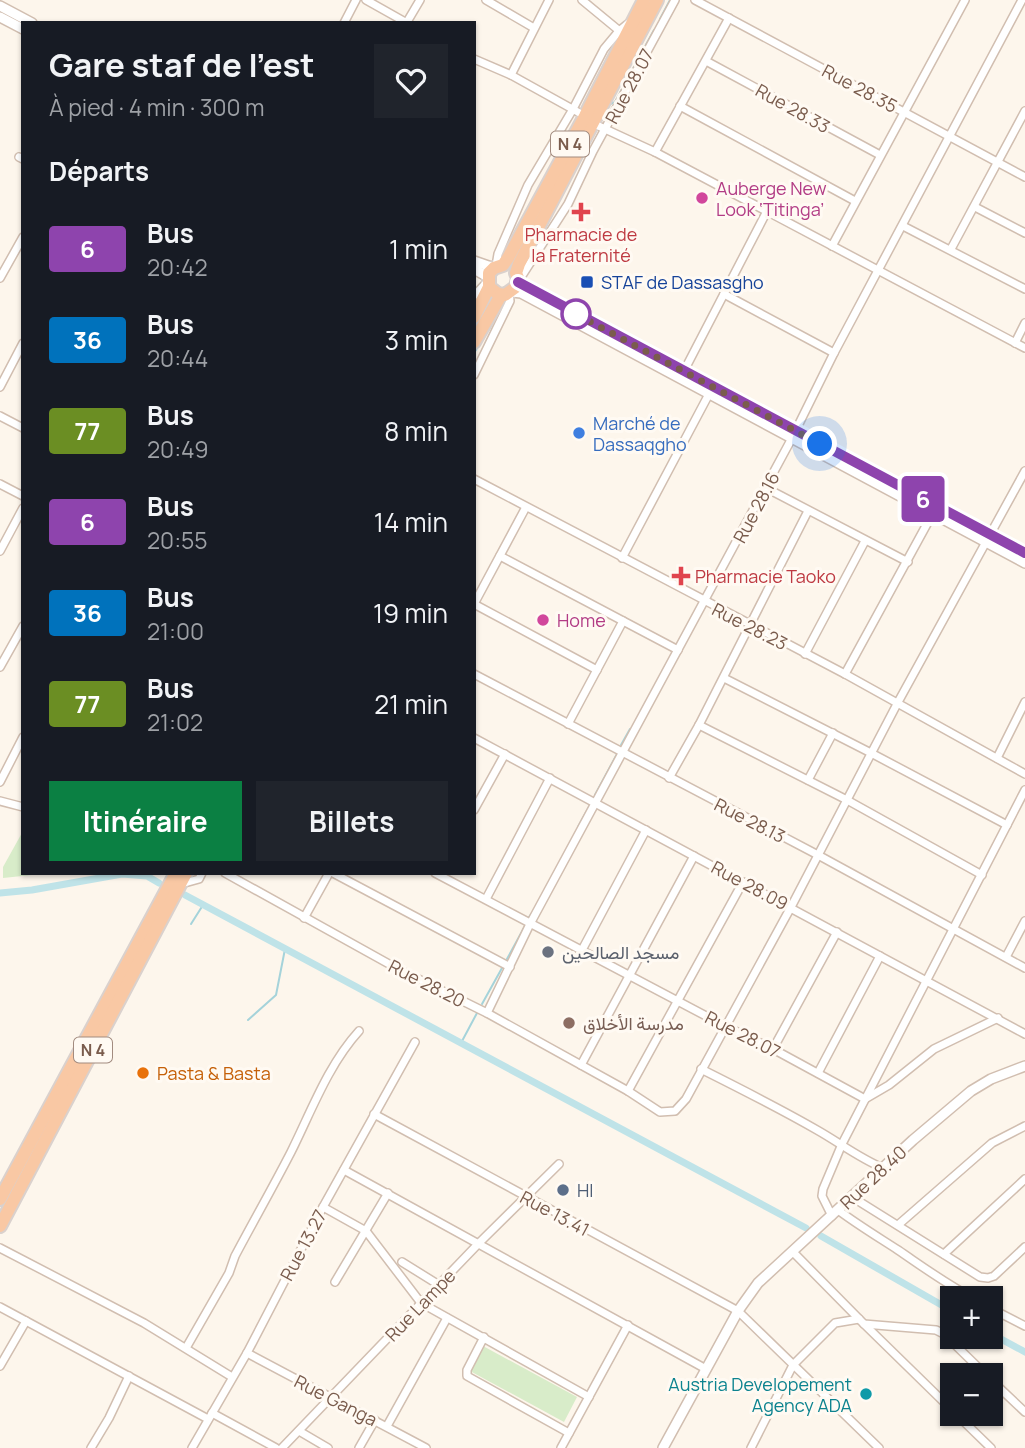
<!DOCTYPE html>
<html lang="fr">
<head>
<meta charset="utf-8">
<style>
	body { margin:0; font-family:Manrope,Vazirmatn,sans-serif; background:#20242c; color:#f1f3f6; height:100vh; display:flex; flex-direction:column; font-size:26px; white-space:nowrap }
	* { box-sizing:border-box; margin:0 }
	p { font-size:23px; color:#9ea1a6 }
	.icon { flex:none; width:38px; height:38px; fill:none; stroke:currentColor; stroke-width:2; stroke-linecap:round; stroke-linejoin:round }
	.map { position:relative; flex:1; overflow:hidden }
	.details { position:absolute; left:21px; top:21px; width:455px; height:854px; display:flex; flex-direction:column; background:#171b24; border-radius:0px; box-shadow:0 2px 5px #0004 }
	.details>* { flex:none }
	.badge { padding:0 14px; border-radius:5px; font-size:24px; line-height:46px }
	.tools { position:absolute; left:940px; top:1286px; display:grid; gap:14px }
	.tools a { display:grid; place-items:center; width:63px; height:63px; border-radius:0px; background:#171b24; box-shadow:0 2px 5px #0004; font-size:35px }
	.you { position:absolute; width:35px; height:35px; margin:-18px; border:5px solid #fff; border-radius:50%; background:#1a73e8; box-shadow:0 0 0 10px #1a73e833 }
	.map>.badge { position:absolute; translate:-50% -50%; box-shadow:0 0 0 4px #fff }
	h2 { padding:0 28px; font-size:26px; line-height:63px }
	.round { display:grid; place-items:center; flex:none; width:74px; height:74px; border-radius:0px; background:#20242c }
	.headline { display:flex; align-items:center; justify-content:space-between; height:119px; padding:0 28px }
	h1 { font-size:33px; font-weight:700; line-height:52px }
	.button { display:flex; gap:14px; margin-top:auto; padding:14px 28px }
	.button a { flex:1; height:80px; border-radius:0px; background:#0b8043; color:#fff; font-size:28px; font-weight:700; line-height:80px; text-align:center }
	.button a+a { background:#20242c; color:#f1f3f6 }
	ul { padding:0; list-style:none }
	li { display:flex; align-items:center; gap:21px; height:91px; padding:0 28px }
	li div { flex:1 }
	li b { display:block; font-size:26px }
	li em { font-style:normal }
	li .badge { min-width:77px; font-weight:700; text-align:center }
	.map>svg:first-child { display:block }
	.green { fill:#d8ecc9 }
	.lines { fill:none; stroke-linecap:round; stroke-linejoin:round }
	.stream { stroke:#a5d3da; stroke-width:2 }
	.canal { stroke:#bfe3e8; stroke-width:7 }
	.minor-casing { stroke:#d1beb0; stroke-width:10 }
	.tertiary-casing { stroke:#d1beb0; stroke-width:12 }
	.trunk-casing { stroke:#dad1cd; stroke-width:16 }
	.minor { stroke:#fff; stroke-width:7 }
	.tertiary { stroke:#fff; stroke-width:9 }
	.trunk { stroke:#f9c8a4; stroke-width:12 }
	.line-casing { stroke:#fff; stroke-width:16 }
	.line { stroke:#8e44ad; stroke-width:10 }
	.walk { stroke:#7a5c4d; stroke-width:7; stroke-dasharray:0 12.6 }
	.hotel-dot { fill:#d1479c; stroke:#fffaf3; stroke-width:2.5 }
	.health-dot { fill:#e0444e; stroke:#fffaf3; stroke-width:2.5 }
	.transit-dot { fill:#1a4fb4; stroke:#fffaf3; stroke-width:2.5 }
	.stop-dot { fill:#fff; stroke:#8e44ad; stroke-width:3.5 }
	.shop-dot { fill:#3f7fe0; stroke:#fffaf3; stroke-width:2.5 }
	.worship-dot { fill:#6b7280; stroke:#fffaf3; stroke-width:2.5 }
	.education-dot { fill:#8d6e63; stroke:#fffaf3; stroke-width:2.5 }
	.food-dot { fill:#e8710a; stroke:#fffaf3; stroke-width:2.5 }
	.service-dot { fill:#5c6f8a; stroke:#fffaf3; stroke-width:2.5 }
	.culture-dot { fill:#0f9aa8; stroke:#fffaf3; stroke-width:2.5 }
	.labels { text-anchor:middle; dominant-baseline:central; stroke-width:6; stroke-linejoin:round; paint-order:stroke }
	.shield { fill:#fffaf3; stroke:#a28b7f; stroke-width:2 }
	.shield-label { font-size:16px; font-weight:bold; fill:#7a5c4d }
	.street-label { font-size:18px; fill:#7a5c4d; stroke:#fffaf3 }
	.hotel-label { font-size:18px; fill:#b23c85; stroke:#fffaf3; text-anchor:start }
	.health-label { font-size:18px; fill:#be3a42; stroke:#fffaf3 }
	.transit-label { font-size:18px; fill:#164399; stroke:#fffaf3; text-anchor:start }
	.shop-label { font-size:18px; fill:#366cbe; stroke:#fffaf3; text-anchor:start }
	.worship-label { font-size:18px; fill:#5b616d; stroke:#fffaf3; text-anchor:start }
	.education-label { font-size:18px; fill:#785e54; stroke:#fffaf3; text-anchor:start }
	.food-label { font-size:18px; fill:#c56008; stroke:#fffaf3; text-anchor:start }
	.service-label { font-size:18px; fill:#4e5e75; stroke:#fffaf3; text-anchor:start }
	.culture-label { font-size:18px; fill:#0d838f; stroke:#fffaf3; text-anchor:end }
</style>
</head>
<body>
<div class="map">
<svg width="1025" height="1448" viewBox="0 0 1025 1448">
	<rect width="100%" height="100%" fill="#fdf6ec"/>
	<g class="green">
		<polygon points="23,831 23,873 51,873 3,878 3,867"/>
		<polygon points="483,1346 577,1397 564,1422 470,1371"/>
	</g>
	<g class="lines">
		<g class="stream">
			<polyline points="660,19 670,0"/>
			<polyline points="608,105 615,102 654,30"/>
			<polyline points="488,331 498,314"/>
			<polyline points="474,353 479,345"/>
			<polyline points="621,745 630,729"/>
			<polyline points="595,795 617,754"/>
			<polyline points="578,827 590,805"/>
			<polyline points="529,917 532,913"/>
			<polyline points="191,924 203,905"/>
			<polyline points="507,959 525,926"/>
			<polyline points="482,1004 502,968"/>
			<polyline points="248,1020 276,995 285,949"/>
			<polyline points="461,1043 477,1013"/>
		</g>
		<g class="canal">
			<polyline points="0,893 32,890 122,874 147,876 159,883"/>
			<polyline points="185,895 806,1228"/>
			<polyline points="821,1236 952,1311"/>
			<polyline points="990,1333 1025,1352"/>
		</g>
		<g class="minor-casing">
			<g id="minor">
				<polyline points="366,0 407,23"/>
				<polyline points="486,0 534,28"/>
				<polyline points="582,0 622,33"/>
				<polyline points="695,0 1025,177"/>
				<polyline points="407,22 420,0"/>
				<polyline points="344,23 356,0"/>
				<polyline points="474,59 511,75 585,116"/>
				<polyline points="706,61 880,155"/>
				<polyline points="511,75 549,0"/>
				<polyline points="680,106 855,201"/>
				<polyline points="592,123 655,152 1025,348"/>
				<polyline points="655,152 729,18"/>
				<polyline points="19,157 23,159"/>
				<polyline points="975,207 1025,233"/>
				<polyline points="903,226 1025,289"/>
				<polyline points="832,246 965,0"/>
				<polyline points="951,249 1025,111"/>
				<polyline points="496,266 498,254 528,185 573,109 604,49 619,31 629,23"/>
				<polyline points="0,278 23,237"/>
				<polyline points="518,278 523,274 568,204 593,151 675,0"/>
				<polyline points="724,294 834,353"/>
				<polyline points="474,296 488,281"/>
				<polyline points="1015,343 1025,323"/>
				<polyline points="684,371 767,211"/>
				<polyline points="474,375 510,301 509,294"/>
				<polyline points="0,387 23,343"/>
				<polyline points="0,416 23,428"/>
				<polyline points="474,479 845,674 1025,774"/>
				<polyline points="0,484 23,496"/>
				<polyline points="766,488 908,562"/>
				<polyline points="0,551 23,508"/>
				<polyline points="500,556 678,650"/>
				<polyline points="622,558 709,394"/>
				<polyline points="474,604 597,670"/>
				<polyline points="474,604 526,507"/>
				<polyline points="805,654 865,541"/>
				<polyline points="0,667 23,626"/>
				<polyline points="474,674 818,855 1025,968"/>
				<polyline points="845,674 933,513"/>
				<polyline points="724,678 871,753 1007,825"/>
				<polyline points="568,724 623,621"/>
				<polyline points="699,725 847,800 982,875"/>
				<polyline points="474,738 1025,1034"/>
				<polyline points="997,758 1025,702"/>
				<polyline points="669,778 699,725 808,511"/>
				<polyline points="808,780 833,733"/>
				<polyline points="0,782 23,737"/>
				<polyline points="0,801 23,807"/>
				<polyline points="474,810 505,754"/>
				<polyline points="225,873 398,969 487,1013 628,1091 660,1112 675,1111 686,1099 791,907 897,704 1025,471"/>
				<polyline points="333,873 510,967"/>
				<polyline points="435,873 725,1026 773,1049 865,1099 889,1085 934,1049 998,1018"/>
				<polyline points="181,884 199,879 202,873"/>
				<polyline points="486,899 550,778"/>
				<polyline points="304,918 329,873"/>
				<polyline points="582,950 646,830"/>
				<polyline points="1006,957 1025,921"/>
				<polyline points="487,1013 530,924 792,438 834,353 1022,0"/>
				<polyline points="773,1049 837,932"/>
				<polyline points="581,1065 694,856"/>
				<path d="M701,1069C741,1089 779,1108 817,1130C840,1143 859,1158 883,1168"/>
				<polyline points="818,1073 880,956"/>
				<polyline points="628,1091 743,882"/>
				<polyline points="374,1114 738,1311 879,1448"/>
				<polyline points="344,1170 706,1369"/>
				<polyline points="852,1197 980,1277 988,1278 994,1276 1025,1247"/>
				<polyline points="323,1207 366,1231 421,1303 589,1397"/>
				<path d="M838,1210C858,1225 878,1237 898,1250C923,1267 946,1284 973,1298"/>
				<polyline points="832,1216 822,1196 823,1189 842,1144 1025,790"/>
				<polyline points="898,1225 992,1143 1025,1126"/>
				<polyline points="0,1248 144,1323 232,1377"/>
				<polyline points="793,1252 864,1324 936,1330 944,1334 987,1376"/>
				<polyline points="944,1254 1025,1179"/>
				<polyline points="402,1262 439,1285"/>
				<polyline points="335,1282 388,1193"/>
				<polyline points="0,1307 208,1419"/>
				<polyline points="990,1308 1025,1326"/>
				<polyline points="864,1324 952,1410"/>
				<polyline points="484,1337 467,1370 467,1376 569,1433"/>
				<path d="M186,1348L229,1273L235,1256C253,1222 273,1187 291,1152C311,1112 328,1065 359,1031"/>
				<polyline points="247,1353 426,1448"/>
				<polyline points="0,1366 26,1321"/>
				<polyline points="990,1379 1025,1412"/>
				<polyline points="212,1413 276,1448"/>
				<polyline points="956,1414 991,1448"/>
				<polyline points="387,1426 447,1318"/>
				<polyline points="299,1431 328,1448"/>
				<polyline points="91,1448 109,1418 129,1376"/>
				<polyline points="192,1448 247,1353 323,1207 415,1042"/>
				<polyline points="282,1448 479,1243 559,1164"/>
				<polyline points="359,1448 375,1420"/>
				<polyline points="561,1448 628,1325"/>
				<polyline points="751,1448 793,1365 835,1323 859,1319"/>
			</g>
		</g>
		<g class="tertiary-casing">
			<g id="tertiary">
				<polyline points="0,6 32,23"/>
				<polyline points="0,17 23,29"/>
				<polyline points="474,261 494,268"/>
				<polyline points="474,269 488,277"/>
				<polyline points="518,282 1025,553"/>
				<polyline points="512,292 521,293 1025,563"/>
				<polyline points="663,1448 738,1311 758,1283 913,1140 971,1091 991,1079 1025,1066"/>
			</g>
		</g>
		<g class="trunk-casing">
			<g id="trunk">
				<polyline points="489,287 498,294 505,295 516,287 518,278 516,273 519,264 657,0"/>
				<polyline points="474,317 489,287 489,273 494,268 503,265 508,258 585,116 644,0"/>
				<polyline points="474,342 501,295"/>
				<polyline points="0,1199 176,873"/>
				<polyline points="0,1226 186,873"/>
			</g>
		</g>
		<use href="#minor" class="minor"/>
		<use href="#tertiary" class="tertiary"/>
		<use href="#trunk" class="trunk"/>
	</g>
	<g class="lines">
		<g class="line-casing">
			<polyline id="line" points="518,282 1025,553"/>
		</g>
		<use href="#line" class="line"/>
		<polyline class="walk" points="576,314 572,312 820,444"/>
	</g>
	<g class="hotel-dot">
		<circle cx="702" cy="198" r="7"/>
		<circle cx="543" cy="620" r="7"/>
	</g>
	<g class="health-dot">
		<path d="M577.5 201.5h7v7h7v7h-7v7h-7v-7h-7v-7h7z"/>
		<path d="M677.5 565.5h7v7h7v7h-7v7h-7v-7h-7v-7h7z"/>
	</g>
	<rect class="transit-dot" x="580" y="275" width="14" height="14" rx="3.5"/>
	<circle class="stop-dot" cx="576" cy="314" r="14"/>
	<circle class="shop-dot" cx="579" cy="433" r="7"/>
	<circle class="worship-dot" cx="548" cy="952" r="7"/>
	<circle class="education-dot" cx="569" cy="1023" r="7"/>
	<circle class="food-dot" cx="143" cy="1073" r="7"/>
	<circle class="service-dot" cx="563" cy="1190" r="7"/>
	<circle class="culture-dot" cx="866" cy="1394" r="7"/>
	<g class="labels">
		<g class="shield">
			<rect x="551" y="131.5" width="38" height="25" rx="5"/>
			<rect x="74" y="1037.5" width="38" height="25" rx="5"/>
		</g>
		<g class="shield-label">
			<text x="570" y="144">N 4</text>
			<text x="93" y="1050">N 4</text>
		</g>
		<g class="street-label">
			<text transform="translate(629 86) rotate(-62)">Rue 28.07</text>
			<text transform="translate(860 88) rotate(28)">Rue 28.35</text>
			<text transform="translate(793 108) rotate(29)">Rue 28.33</text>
			<text transform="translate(756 507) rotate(-62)">Rue 28.16</text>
			<text transform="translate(750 626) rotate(27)">Rue 28.23</text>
			<text transform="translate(750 820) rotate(27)">Rue 28.13</text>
			<text transform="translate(750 885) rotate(28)">Rue 28.09</text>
			<text transform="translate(427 983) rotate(27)">Rue 28.20</text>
			<text transform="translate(743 1034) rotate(27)">Rue 28.07</text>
			<text transform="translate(873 1177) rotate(-43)">Rue 28.40</text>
			<text transform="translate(555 1213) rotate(28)">Rue 13.41</text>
			<text transform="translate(303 1245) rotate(-62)">Rue 13.27</text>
			<text transform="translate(420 1305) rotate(-46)">Rue Lampe</text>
			<text transform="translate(336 1400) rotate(27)">Rue Ganga</text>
		</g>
		<g class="hotel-label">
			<text x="716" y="188">Auberge New<tspan x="716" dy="21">Look ‘Titinga’</tspan></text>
			<text x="557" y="620">Home</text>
		</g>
		<g class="health-label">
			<text x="581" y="234">Pharmacie de<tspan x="581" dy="21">la Fraternité</tspan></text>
			<text x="695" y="576" text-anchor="start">Pharmacie Taoko</text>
		</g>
		<g class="transit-label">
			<text x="601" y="282">STAF de Dassasgho</text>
		</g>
		<g class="shop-label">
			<text x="593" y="423">Marché de<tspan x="593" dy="21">Dassaqgho</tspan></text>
		</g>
		<g class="worship-label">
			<text x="562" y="952">مسجد الصالحين</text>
		</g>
		<g class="education-label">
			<text x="583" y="1023">مدرسة الأخلاق</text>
		</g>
		<g class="food-label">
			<text x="157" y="1073">Pasta &amp; Basta</text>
		</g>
		<g class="service-label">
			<text x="577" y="1190">HI</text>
		</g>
		<g class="culture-label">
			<text x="852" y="1384">Austria Developement<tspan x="852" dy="21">Agency ADA</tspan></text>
		</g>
	</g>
</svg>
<div class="tools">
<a>+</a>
<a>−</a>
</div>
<div class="you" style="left:820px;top:444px"></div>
<b class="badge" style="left:923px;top:499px;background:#8e44ad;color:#fff">6</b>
<section class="details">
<div class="headline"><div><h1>Gare staf de l'est</h1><p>À pied · 4 min · 300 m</p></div><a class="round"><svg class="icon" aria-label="heart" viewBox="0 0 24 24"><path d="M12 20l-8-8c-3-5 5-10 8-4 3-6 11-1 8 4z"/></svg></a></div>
<h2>Départs</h2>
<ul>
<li><span class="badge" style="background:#8e44ad;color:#fff">6</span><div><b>Bus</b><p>20:42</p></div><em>1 min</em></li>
<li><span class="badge" style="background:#0072bc;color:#fff">36</span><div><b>Bus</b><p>20:44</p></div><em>3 min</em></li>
<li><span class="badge" style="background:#6b8e23;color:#fff">77</span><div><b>Bus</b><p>20:49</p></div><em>8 min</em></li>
<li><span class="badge" style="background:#8e44ad;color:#fff">6</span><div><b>Bus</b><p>20:55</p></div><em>14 min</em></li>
<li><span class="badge" style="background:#0072bc;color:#fff">36</span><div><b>Bus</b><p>21:00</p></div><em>19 min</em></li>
<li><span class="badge" style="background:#6b8e23;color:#fff">77</span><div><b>Bus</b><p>21:02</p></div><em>21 min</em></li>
</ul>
<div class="button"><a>Itinéraire</a><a>Billets</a></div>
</section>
</div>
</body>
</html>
